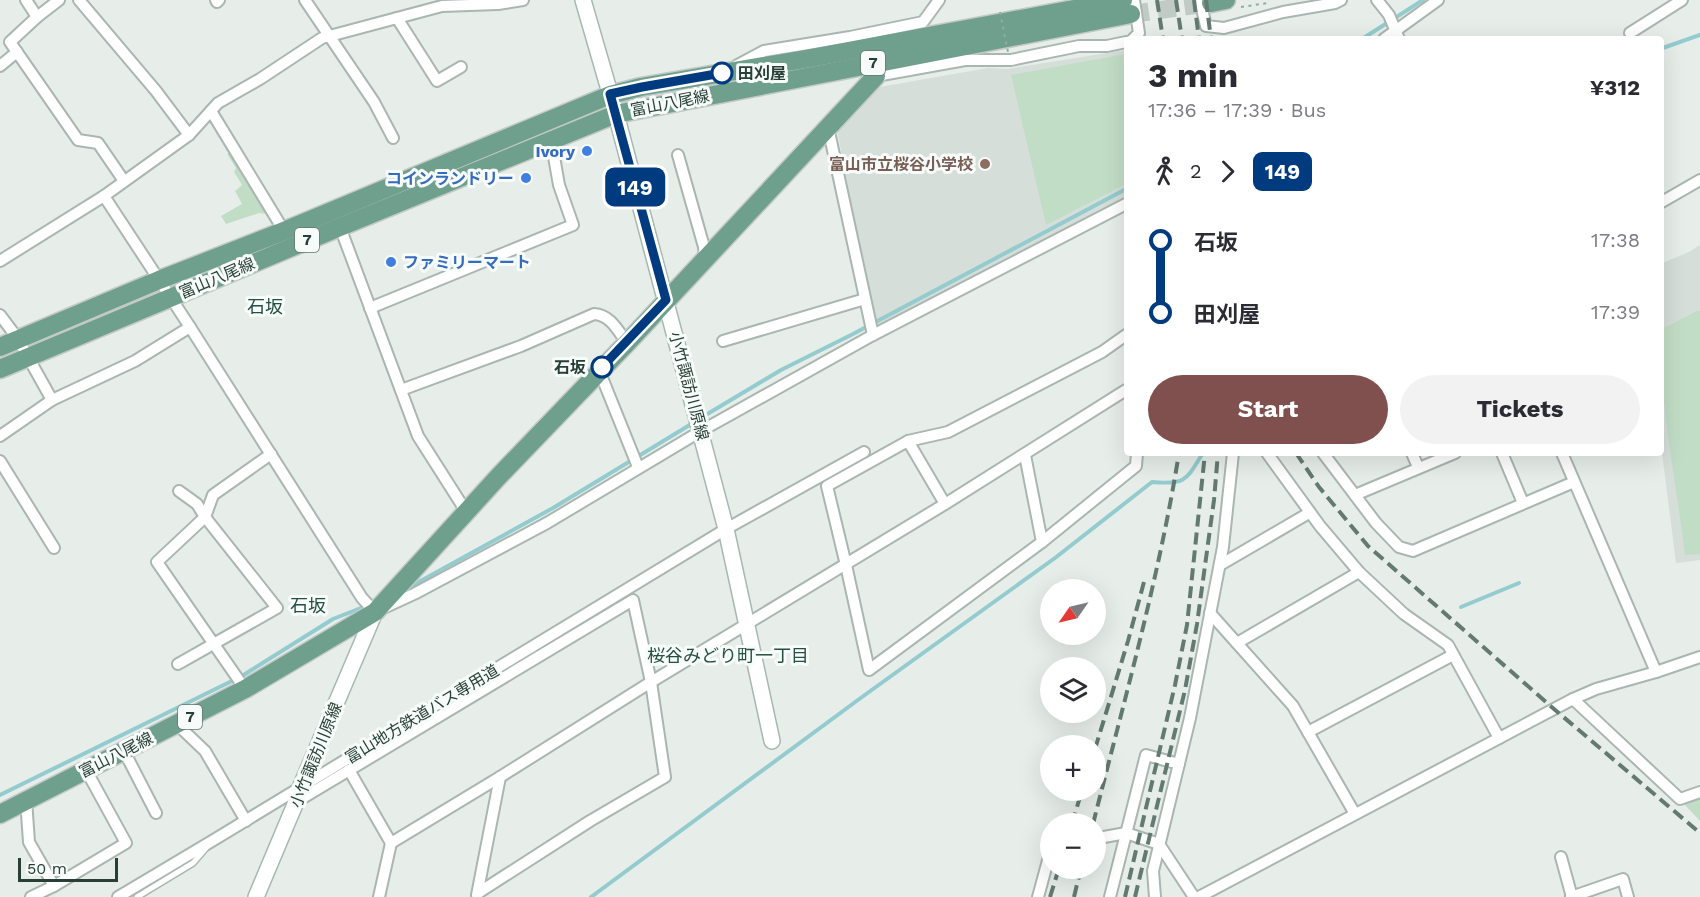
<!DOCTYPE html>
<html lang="en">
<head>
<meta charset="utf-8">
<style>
	body { margin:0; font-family:"Work Sans","Noto Sans JP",sans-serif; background:#f2f2f3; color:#2b2b33; height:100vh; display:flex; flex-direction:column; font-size:22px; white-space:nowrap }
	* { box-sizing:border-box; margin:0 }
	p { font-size:20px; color:#7c7c81 }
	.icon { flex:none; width:33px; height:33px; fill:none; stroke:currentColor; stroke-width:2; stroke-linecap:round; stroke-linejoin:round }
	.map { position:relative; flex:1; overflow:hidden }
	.details { position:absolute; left:1124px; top:36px; width:540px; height:420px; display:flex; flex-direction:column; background:#fff; border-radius:6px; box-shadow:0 6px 24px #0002 }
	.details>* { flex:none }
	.badge { padding:0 12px; border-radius:9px; font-size:21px; line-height:39px }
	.needle { width:39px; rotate:236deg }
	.controls { position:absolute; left:1040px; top:579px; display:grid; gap:12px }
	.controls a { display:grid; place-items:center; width:66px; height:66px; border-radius:50%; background:#fff; box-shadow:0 6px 24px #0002; font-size:30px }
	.scale { position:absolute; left:18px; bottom:15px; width:100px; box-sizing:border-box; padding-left:6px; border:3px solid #273f36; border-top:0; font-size:16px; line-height:21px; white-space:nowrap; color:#273f36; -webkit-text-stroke:4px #f7fbf9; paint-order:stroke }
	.map>.badge { position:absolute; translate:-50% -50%; box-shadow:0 0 0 3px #fff }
	.legs { display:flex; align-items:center; gap:9px; height:66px; padding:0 24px; font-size:20px }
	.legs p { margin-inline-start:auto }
	.overview { display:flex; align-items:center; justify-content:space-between; height:102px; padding:0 24px }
	h1 { font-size:33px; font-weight:700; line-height:45px }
	.cta { display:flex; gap:12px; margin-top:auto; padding:12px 24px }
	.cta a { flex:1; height:69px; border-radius:36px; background:#7f504d; color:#fff; font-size:24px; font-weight:700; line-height:69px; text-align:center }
	.cta a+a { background:#f2f2f3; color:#2b2b33 }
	ul { padding:0 24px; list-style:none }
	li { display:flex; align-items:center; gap:21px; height:72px; font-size:22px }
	li i { display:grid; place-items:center; width:9px; height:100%; margin:0 8px; background:currentColor }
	li i::after { content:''; width:15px; height:15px; margin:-8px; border:4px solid; border-radius:50%; background:#fff }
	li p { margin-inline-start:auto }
	li:first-child i { background:linear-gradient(#0000 50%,currentColor 0) }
	li:last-child i { background:linear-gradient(currentColor 50%,#0000 0) }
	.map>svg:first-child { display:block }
	.built { fill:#d5ded9 }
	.green { fill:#c2ddc6 }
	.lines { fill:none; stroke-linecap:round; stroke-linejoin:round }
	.stream { stroke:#94cbce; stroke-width:4 }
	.primary-tunnel { stroke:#c1cbc6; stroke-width:18; stroke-dasharray:18 9; stroke-linecap:butt }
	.lane-casing { stroke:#aab6b0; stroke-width:8 }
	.street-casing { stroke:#aab6b0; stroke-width:14 }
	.secondary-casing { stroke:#a6b9b0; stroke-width:18 }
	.primary-casing { stroke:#c3c9c7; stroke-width:21 }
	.path { stroke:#8aafa0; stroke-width:2; stroke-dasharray:3 4.5; stroke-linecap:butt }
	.lane { stroke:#fff; stroke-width:5 }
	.street { stroke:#fff; stroke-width:10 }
	.secondary { stroke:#fff; stroke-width:15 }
	.primary { stroke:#6fa08e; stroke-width:18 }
	.rail { stroke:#627a71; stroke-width:4; stroke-dasharray:12 6; stroke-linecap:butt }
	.path-bridge { stroke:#8aafa0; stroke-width:2; stroke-dasharray:3 4.5; stroke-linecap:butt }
	.line-1-casing { stroke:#fff; stroke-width:14 }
	.line-1 { stroke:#003b80; stroke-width:9 }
	.stop-1-dot { fill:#fff; stroke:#003b80; stroke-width:3 }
	.shop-dot { fill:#3f7fe0; stroke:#f7fbf9; stroke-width:2 }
	.education-dot { fill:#8d6e63; stroke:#f7fbf9; stroke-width:2 }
	.labels { text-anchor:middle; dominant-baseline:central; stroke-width:6; stroke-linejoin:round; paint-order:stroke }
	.shield { fill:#f7fbf9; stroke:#657770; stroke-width:1.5 }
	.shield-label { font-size:15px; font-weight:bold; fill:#273f36 }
	.stop-label { font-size:16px; font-weight:bold; fill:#273f36; stroke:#f7fbf9; text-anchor:start }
	.street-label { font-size:16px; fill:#273f36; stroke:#f7fbf9 }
	.shop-label { font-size:16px; font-weight:bold; fill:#366cbe; stroke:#f7fbf9; text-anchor:end }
	.education-label { font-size:16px; font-weight:bold; fill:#785e54; stroke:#f7fbf9; text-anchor:end }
	.neighbourhood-label { font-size:18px; fill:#245041; stroke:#f7fbf9 }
</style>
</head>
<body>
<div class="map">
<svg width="1700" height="897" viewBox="0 0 1700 897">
	<rect width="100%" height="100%" fill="#e7eeea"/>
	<g class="built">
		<polygon points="1126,50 1126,199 881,326 872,318 837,129 874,88 988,68 1007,69"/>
		<polygon points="1700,245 1700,560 1676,563 1660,437 1660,264 1689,252"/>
	</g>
	<g class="green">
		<polygon points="1126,54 1126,184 1046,225 1011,75"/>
		<polygon points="234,149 272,215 259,213 226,224 221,216 242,204 235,191 242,185 234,172 236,168 227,154"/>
		<path d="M1697,311H1700V554L1685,555C1676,481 1660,406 1660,330Z"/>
		<polygon points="1700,799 1700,821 1684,804"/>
	</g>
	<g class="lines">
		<g class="stream">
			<polyline points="1362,39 1423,0"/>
			<polyline points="1660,49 1700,35"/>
			<polyline points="699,419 781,370 853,334 1126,189"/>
			<polyline points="406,589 553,508 693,423"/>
			<polyline points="1461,607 1519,583"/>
			<polyline points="0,795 242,676 333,619 366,606"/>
			<path d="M591,897L862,697L1055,558L1152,482C1186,485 1186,480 1203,453"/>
		</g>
		<polyline class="primary-tunnel" points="1131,14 1211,3"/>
		<g class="lane-casing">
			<polyline id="lane" points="137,897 193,863 206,848"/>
		</g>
		<g class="street-casing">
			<g id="street">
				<polyline points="26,0 37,17 59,0"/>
				<polyline points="79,0 156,91 189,135"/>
				<polyline points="216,0 217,2 219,0"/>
				<polyline points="305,0 374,102 393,138"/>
				<polyline points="1200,0 1206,26 1224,28 1283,12 1335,3 1341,0"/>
				<polyline points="1377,0 1389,15 1399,39"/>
				<polyline points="37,17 10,42 78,140 98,143 124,181"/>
				<polyline points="397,18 437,81 461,67"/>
				<polyline points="1630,33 1682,0"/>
				<polyline points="1133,39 1139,33 1134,0"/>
				<polyline points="1384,39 1438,0"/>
				<polyline points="0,66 17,52"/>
				<polyline points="736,66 764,51 850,37 923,22 939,0"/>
				<polyline points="876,76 965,60 1011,60 1079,46 1107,46 1126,42"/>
				<polyline points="211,111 284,231"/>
				<polyline points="828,127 873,335"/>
				<polyline points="678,155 704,247 705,258"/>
				<polyline points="104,196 190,327 362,598 375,612 414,594 547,523 701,431 873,335 1126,204"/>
				<polyline points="1660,203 1700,180"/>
				<polyline points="340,227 418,436 467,513"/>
				<polyline points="0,261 104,196 189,135 218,103 260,79 322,38 442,6 498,4 523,0"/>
				<polyline points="370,308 573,225 559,185 551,140"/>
				<polyline points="0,315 18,339 52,400 135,361 190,327"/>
				<polyline points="723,341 865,299"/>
				<polyline points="599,370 638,467"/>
				<path d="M401,390L521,346L594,314C611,315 618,331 627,343"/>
				<polyline points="0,436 52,400"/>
				<polyline points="908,441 948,432 1102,352 1126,335"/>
				<polyline points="1267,453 1320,526 1359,572 1404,614 1448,645 1499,738"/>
				<polyline points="1323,453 1376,523 1399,547 1413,551 1574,482"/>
				<polyline points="1412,453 1418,467"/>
				<polyline points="1502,453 1523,503"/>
				<polyline points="1562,453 1656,672"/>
				<polyline points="0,461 54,548"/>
				<polyline points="1355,495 1455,453"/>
				<polyline points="945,504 908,441 827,486 846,565 869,670 1042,542 1025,455"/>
				<polyline points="1042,542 1136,466 1137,453"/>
				<polyline points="1220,565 1309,513"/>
				<polyline points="1210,613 1293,706 1355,814"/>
				<polyline points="1237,643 1359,572"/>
				<polyline points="178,664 277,608 205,517 197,504 179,491"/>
				<polyline points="245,689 157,562 205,517 213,495 271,454"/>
				<polyline points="1573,699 1680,799 1700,792"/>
				<polyline points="179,723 184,731 205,751 246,821"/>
				<polyline points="1308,732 1453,655"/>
				<polyline points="124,751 156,813"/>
				<polyline points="349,770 391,843 379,897"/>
				<polyline points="26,800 29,842 54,886"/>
				<polyline points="296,802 633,600 651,682 665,777 590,821 478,893"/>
				<polyline points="1104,837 1126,833 1159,844 1194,897"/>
				<polyline points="391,843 500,777 651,682 945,504 1126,390"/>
				<polyline points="1561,857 1572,897"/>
				<polyline points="477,895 500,777"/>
				<polyline points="31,897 54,886 126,843 86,770"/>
				<polyline points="118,897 212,841 726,529 864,452"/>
				<polyline points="1038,897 1050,853"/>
				<polyline points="1110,897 1146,755 1179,764"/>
				<polyline points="1155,897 1153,871 1190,718 1223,547 1233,453"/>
				<polyline points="1199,897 1573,699 1596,689 1656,672 1700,657"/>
				<polyline points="1571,897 1623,879 1628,897"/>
			</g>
		</g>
		<g class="secondary-casing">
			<g id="secondary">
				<polyline points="583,0 616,114 726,529 772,741"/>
				<polyline points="256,897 296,802 300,788 375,612"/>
			</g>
		</g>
		<g class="primary-casing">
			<g id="primary">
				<polyline points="1211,3 1226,0"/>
				<polyline points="0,347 159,280 284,231 610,95 641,87 805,59 1123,0"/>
				<polyline points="0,369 340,227 616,114 1131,14"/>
				<polyline points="0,814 245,689 375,612 499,476 627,343 876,76"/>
			</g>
		</g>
		<polyline class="path" points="1241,7 1268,3"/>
		<use href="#lane" class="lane"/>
		<use href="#street" class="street"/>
		<use href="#secondary" class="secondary"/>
		<use href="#primary" class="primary"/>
		<g class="rail">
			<polyline points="1157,0 1163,39"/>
			<polyline points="1176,0 1182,39"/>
			<polyline points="1194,0 1199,39"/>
			<polyline points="1206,0 1211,39"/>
			<polyline points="1296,453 1319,487 1368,546 1554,709 1700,833"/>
			<polyline points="1095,749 1128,641 1144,582"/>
			<polyline points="1072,824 1082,790"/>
			<path d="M1093,824C1124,701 1159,578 1179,453"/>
			<polyline points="1050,897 1059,868"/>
			<polyline points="1074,897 1081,868"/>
			<polyline points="1125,897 1175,685 1187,625 1205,453"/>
			<polyline points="1135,897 1185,690 1197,624 1214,500 1218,453"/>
		</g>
		<polyline class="path-bridge" points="1000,12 1008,52"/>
	</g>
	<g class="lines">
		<g class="line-1-casing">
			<polyline id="line-1" points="602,367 666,300 610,94 642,87 722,73"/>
		</g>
		<use href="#line-1" class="line-1"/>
	</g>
	<g class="stop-1-dot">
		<circle cx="722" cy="73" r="10"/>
		<circle cx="602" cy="367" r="10"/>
	</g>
	<g class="shop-dot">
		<circle cx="587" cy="151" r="6"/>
		<circle cx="526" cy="178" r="6"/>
		<circle cx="391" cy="262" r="6"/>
	</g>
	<circle class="education-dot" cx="985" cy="164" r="6"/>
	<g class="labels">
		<g class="shield">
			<rect x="861" y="51" width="24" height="24" rx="4.5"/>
			<rect x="295" y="228" width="24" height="24" rx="4.5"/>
			<rect x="178" y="705" width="24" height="24" rx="4.5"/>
		</g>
		<g class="shield-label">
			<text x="873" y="63">7</text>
			<text x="307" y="240">7</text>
			<text x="190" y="717">7</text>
		</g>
		<g class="stop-label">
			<text x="738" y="73">田刈屋</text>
			<text x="586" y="367" text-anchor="end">石坂</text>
		</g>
		<g class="street-label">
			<text transform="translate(670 103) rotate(-11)">富山八尾線</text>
			<text transform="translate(217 278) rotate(-23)">富山八尾線</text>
			<text transform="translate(689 386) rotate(75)">小竹諏訪川原線</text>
			<text transform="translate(422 714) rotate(-31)">富山地方鉄道バス専用道</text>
			<text transform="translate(116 755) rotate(-27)">富山八尾線</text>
			<text transform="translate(316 755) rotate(-68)">小竹諏訪川原線</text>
		</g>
		<g class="shop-label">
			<text x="575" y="151">Ivory</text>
			<text x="514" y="178">コインランドリー</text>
			<text x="403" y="262" text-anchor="start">ファミリーマート</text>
		</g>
		<g class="education-label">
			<text x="973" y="164">富山市立桜谷小学校</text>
		</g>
		<g class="neighbourhood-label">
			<text x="265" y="306">石坂</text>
			<text x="308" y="605">石坂</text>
			<text x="728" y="655">桜谷みどり町一丁目</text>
		</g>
	</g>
</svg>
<div class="controls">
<a><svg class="needle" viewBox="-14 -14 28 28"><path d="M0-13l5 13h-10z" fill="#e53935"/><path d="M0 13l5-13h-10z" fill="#7c7c81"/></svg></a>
<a><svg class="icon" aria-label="layers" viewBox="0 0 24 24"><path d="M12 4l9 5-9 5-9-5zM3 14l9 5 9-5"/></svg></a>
<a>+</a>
<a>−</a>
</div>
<div class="scale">50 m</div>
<b class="badge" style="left:635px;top:187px;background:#003b80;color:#fff">149</b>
<section class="details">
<div class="overview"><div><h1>3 min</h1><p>17:36 – 17:39 · Bus</p></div><b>¥312</b></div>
<div class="legs"><svg class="icon" aria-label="walk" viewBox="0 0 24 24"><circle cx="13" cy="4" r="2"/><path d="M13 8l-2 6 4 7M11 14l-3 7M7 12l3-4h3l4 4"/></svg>2<svg class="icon" aria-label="forward" viewBox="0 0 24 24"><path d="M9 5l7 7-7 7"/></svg><b class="badge" style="background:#003b80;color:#fff">149</b></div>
<ul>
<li><i style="color:#003b80"></i><b>石坂</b><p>17:38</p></li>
<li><i style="color:#003b80"></i><b>田刈屋</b><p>17:39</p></li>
</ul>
<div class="cta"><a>Start</a><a>Tickets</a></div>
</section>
</div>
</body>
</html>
